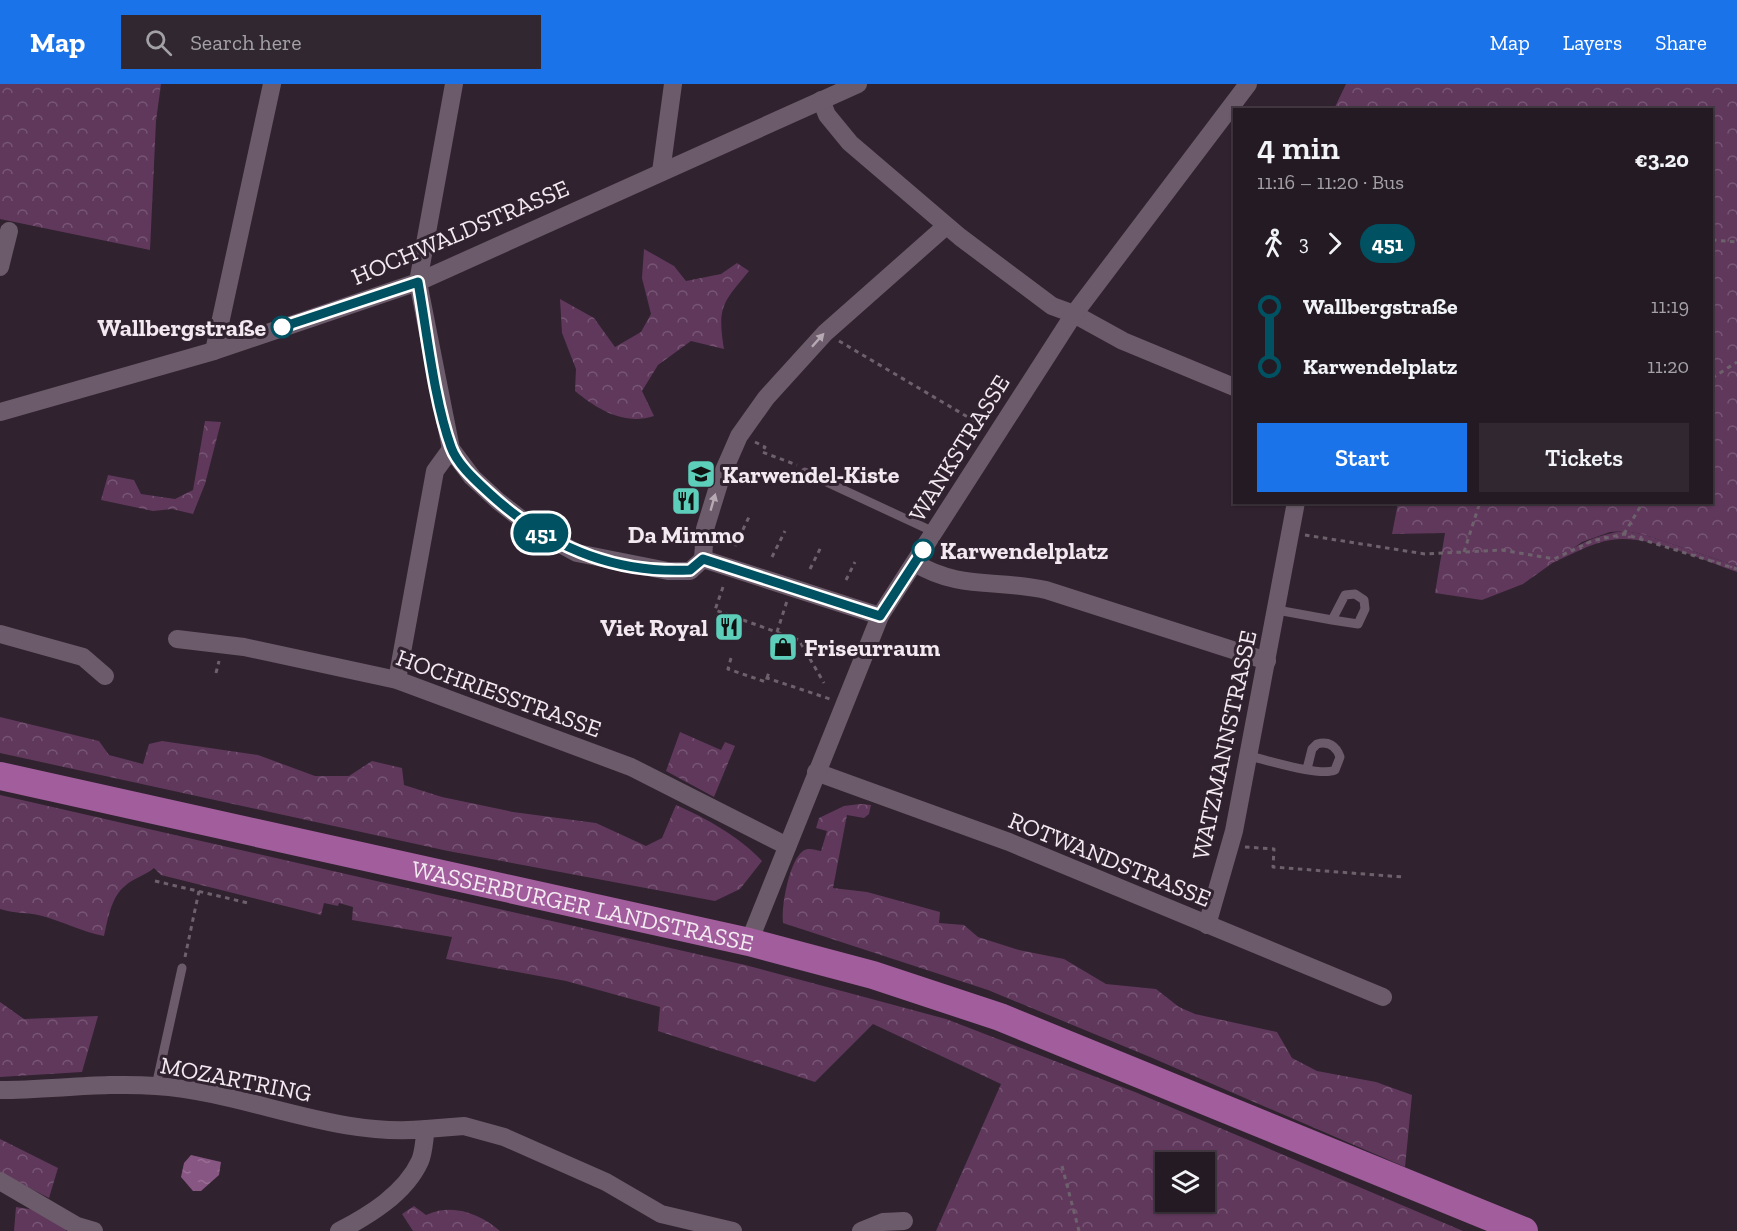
<!DOCTYPE html>
<html lang="en">
<head>
<meta charset="utf-8">
<style>
	body { margin:0; font-family:"Zilla Slab",serif; background:#302730; color:#f1f3f6; height:100vh; display:flex; flex-direction:column; font-size:22px; white-space:nowrap }
	* { box-sizing:border-box; margin:0 }
	p { font-size:20px; color:#a3a1a6 }
	.icon { flex:none; width:33px; height:33px; fill:none; stroke:currentColor; stroke-width:2; stroke-linecap:round; stroke-linejoin:round }
	.map { position:relative; flex:1; overflow:hidden }
	.panel { position:absolute; left:1233px; top:24px; width:480px; height:396px; display:flex; flex-direction:column; background:#241a23; border-radius:0px; box-shadow:0 2px 4px #0004,0 0 0 2px #413841 }
	.panel>* { flex:none }
	.badge { padding:0 12px; border-radius:20px; font-size:21px; line-height:39px }
	.controls { position:absolute; left:1155px; top:1068px; display:grid; gap:12px }
	.controls a { display:grid; place-items:center; width:60px; height:60px; border-radius:0px; background:#241a23; box-shadow:0 2px 4px #0004,0 0 0 2px #413841; font-size:30px }
	.map>.badge { position:absolute; translate:-50% -50%; box-shadow:0 0 0 3px #fff }
	.legs { display:flex; align-items:center; gap:9px; height:66px; padding:0 24px; font-size:20px }
	.legs p { margin-inline-start:auto }
	.overview { display:flex; align-items:center; justify-content:space-between; height:102px; padding:0 24px }
	h1 { font-size:33px; font-weight:600; line-height:45px }
	.cta { display:flex; gap:12px; margin-top:auto; padding:12px 24px }
	.cta a { flex:1; height:69px; border-radius:0px; background:#1a73e8; color:#fff; font-size:24px; font-weight:600; line-height:69px; text-align:center }
	.cta a+a { background:#302730; color:#f1f3f6 }
	ul { padding:0 24px; list-style:none }
	li { display:flex; align-items:center; gap:21px; height:60px; font-size:22px }
	li i { display:grid; place-items:center; width:9px; height:100%; margin:0 8px; background:currentColor }
	li i::after { content:''; width:15px; height:15px; margin:-8px; border:4px solid; border-radius:50%; background:#241a23 }
	li p { margin-inline-start:auto }
	li:first-child i { background:linear-gradient(#0000 50%,currentColor 0) }
	li:last-child i { background:linear-gradient(currentColor 50%,#0000 0) }
	header { display:flex; align-items:center; gap:36px; box-sizing:border-box; height:84px; padding:0 30px; background:#1a73e8; color:#fff }
	header strong { font-size:28px }
	nav { display:flex; gap:33px; margin-inline-start:auto; font-size:21px }
	.search { width:420px; height:54px; background:#302730; display:flex; align-items:center; gap:15px; box-sizing:border-box; padding:0 21px; border-radius:0px; color:#a3a1a6; font-size:22px }
	.map>svg:first-child { display:block }
	.grass { fill:url(#grass-dots) }
	.forest { fill:url(#forest-crowns); fill-rule:evenodd }
	.water { fill:url(#water-ripples) }
	.lines { fill:none; stroke-linecap:round; stroke-linejoin:round }
	.path { stroke:#6d616c; stroke-width:3; stroke-dasharray:4.5 4.5; stroke-linecap:butt }
	.service { stroke:#6c5b6a; stroke-width:9 }
	.minor { stroke:#6c5b6a; stroke-width:18 }
	.primary { stroke:#a15d9c; stroke-width:28 }
	.oneway { fill:#b6a9b4 }
	.line-1-casing { stroke:#fff; stroke-width:14 }
	.line-1 { stroke:#005262; stroke-width:9 }
	.stop-1-dot { fill:#fff; stroke:#005262; stroke-width:3 }
	.labels { text-anchor:middle; dominant-baseline:central; stroke-width:6; stroke-linejoin:round; paint-order:stroke }
	.street-label { font-size:24px; fill:#f3e9f1; stroke:#30222f }
	.stop-label { font-size:24px; font-weight:bold; fill:#f3e9f1; stroke:#30222f; text-anchor:end }
	.poi-label { font-size:24px; font-weight:bold; fill:#f3e9f1; stroke:#30222f; text-anchor:start }
</style>
</head>
<body>
<header>
<strong>Map</strong>
<div class="search"><svg class="icon" aria-label="search" viewBox="0 0 24 24"><circle cx="10" cy="10" r="6"/><path d="M15 15l6 6"/></svg>Search here</div>
<nav><a>Map</a><a>Layers</a><a>Share</a></nav>
</header>
<div class="map">
<svg width="1737" height="1147" viewBox="0 0 1737 1147">
	<defs>
		<pattern id="grass-dots" width="8" height="8" patternUnits="userSpaceOnUse" patternTransform="scale(1.5)"><rect width="8" height="8" fill="#60385c"/><path d="M2 2h.1M6 6h.1" fill="none" stroke="#775574" stroke-width="1.8" stroke-linecap="round"/></pattern>
		<pattern id="forest-crowns" width="20" height="18" patternUnits="userSpaceOnUse" patternTransform="scale(1.5)"><rect width="20" height="18" fill="#60385c"/><path d="M2 6a3 3 0 1 1 6 0M12 15a3 3 0 1 1 6 0" fill="none" stroke="#775574"/></pattern>
		<pattern id="water-ripples" width="26" height="14" patternUnits="userSpaceOnUse" patternTransform="scale(1.5)"><rect width="26" height="14" fill="#885683"/><path d="M2 4q2-2 4 0t4 0M15 11q2-2 4 0t4 0" fill="none" stroke="#996e95"/></pattern>
	</defs>
	<rect width="100%" height="100%" fill="#30222f"/>
	<path class="grass" d="M1625,447L1642,450L1737,482V488C1701,476 1648,450 1611,456C1590,459 1569,472 1550,480C1573,462 1596,450 1625,447Z"/>
	<g class="forest">
		<polygon points="0,0 161,0 156,37 150,166 0,135"/>
		<polygon points="1346,0 1737,0 1737,482 1642,450 1625,447 1610,448 1582,458 1523,500 1482,516 1435,509 1445,449 1392,450 1398,419 1712,418 1712,26 1334,25"/>
		<path d="M644,165L674,182L686,197L721,190L737,179L749,187C723,219 717,222 724,265L691,257L658,281L642,307L654,332C624,342 597,325 575,307L576,285L562,249L560,215L594,234L615,263L641,248L651,230L642,194Z"/>
		<polygon points="205,337 221,338 205,400 193,430 172,425 153,427 101,416 108,391 134,396 141,410 175,415 193,406"/>
		<path d="M0,633L99,657L109,671L143,680L149,660L162,657L258,671L315,692H349L372,677L402,684L404,701L442,713L513,728L596,739L646,762L662,754L676,721C706,734 740,753 762,777L740,805L715,817L448,767L0,669Z"/>
		<polygon points="680,648 721,666 725,658 735,662 714,713 666,687"/>
		<path d="M0,711L745,881L946,935L1135,1008L1463,1147H936L1001,1000L873,940L815,998L658,947L660,923L566,897L446,875L452,853L352,836L353,823L339,819L338,822L324,819L321,831L161,791L154,784C145,792 133,794 125,802C111,813 108,835 104,852C83,848 66,839 46,833C31,828 15,830 0,825ZM1166,1078H1204V1118H1166Z"/>
		<path d="M860,720L871,721L869,730L864,734L847,731L833,804L867,808L940,828L939,839L964,841L978,853L1019,866L1064,875L1106,900L1156,905L1179,923L1195,930L1277,948L1292,974L1317,987L1376,998L1412,1011L1405,1083L1150,973L988,906L783,839C781,823 789,777 803,767C808,763 815,766 821,767L827,747L816,744L819,734L844,722Z"/>
		<polygon points="0,918 24,935 98,932 82,988 0,993"/>
		<polygon points="0,1055 58,1084 49,1114 0,1089"/>
		<path d="M414,1122L426,1131C452,1119 479,1129 500,1147H413L402,1130Z"/>
		<polygon points="16,1123 48,1128 67,1143 66,1147 14,1147"/>
	</g>
	<polygon class="water" points="191,1071 221,1078 219,1091 201,1107 193,1107 181,1093 184,1079"/>
	<g class="lines">
		<g class="path">
			<polyline points="1712,156 1737,158"/>
			<polyline points="839,257 983,342"/>
			<polyline points="1712,294 1737,278"/>
			<polyline points="755,358 765,363 762,368 797,381"/>
			<polyline points="1624,450 1643,418"/>
			<polyline points="1305,451 1425,470 1502,466 1554,475 1592,457 1624,450 1737,485"/>
			<polyline points="735,462 750,431"/>
			<polyline points="1464,468 1480,418"/>
			<polyline points="772,473 785,447"/>
			<polyline points="810,485 821,463"/>
			<polyline points="846,496 855,478"/>
			<polyline points="723,503 715,526 799,556 824,599"/>
			<polyline points="777,548 787,517"/>
			<polyline points="731,574 728,585 766,598 767,594 830,615"/>
			<polyline points="216,589 219,577"/>
			<polyline points="767,594 769,588"/>
			<polyline points="1245,763 1274,765 1273,783 1403,793"/>
			<polyline points="155,797 248,819"/>
			<polyline points="185,873 199,807"/>
			<polyline points="1062,1082 1079,1147"/>
		</g>
		<g class="service">
			<polyline points="805,388 934,448"/>
			<polyline points="1277,526 1332,536 1345,511 1355,510 1364,516 1365,525 1358,540 1332,536"/>
			<path d="M1249,672C1267,676 1320,693 1335,686L1340,673C1336,661 1328,657 1317,660L1312,665L1307,685"/>
			<polyline points="156,1002 182,884"/>
		</g>
		<g class="minor">
			<polyline points="454,0 418,198 451,365 472,393 498,417 535,446 577,469 668,487 690,487 703,475"/>
			<polyline points="821,16 827,31 850,59 960,153 1052,222 1074,230 1123,257 1234,303"/>
			<polyline points="661,88 673,0"/>
			<polyline points="0,183 9,147"/>
			<polyline points="214,267 272,0"/>
			<polyline points="0,328 214,267 418,198 858,0"/>
			<polyline points="703,475 705,445 721,393 739,352 766,314 825,249 946,142"/>
			<polyline points="703,475 880,532"/>
			<path d="M915,479C959,506 997,495 1046,506L1267,577"/>
			<polyline points="0,550 83,573 105,592"/>
			<polyline points="177,555 244,563 397,596 631,683 787,762"/>
			<polyline points="397,596 435,387 451,365"/>
			<polyline points="816,688 1009,758 1383,913"/>
			<polyline points="1207,841 1234,747 1296,418"/>
			<polyline points="749,858 880,532 1074,230 1248,0"/>
			<path d="M0,1006C51,1006 105,998 156,1002C247,1008 333,1054 426,1045C424,1055 424,1068 420,1077C405,1110 368,1132 339,1147"/>
			<polyline points="426,1045 464,1042 504,1053 606,1098 661,1130 733,1147"/>
			<polyline points="0,1097 77,1142 94,1147"/>
			<polyline points="861,1147 883,1138 904,1137"/>
		</g>
		<path class="primary" id="s1" d="M0,692L749,858L873,891L1000,933L1524,1147"/>
	</g>
	<defs><path id="oneway-solid" d="M-6-.8H1V-3.2L6.5 0L1 3.2V.8H-6Z" transform="scale(1.5)"/></defs>
	<g class="oneway">
		<use href="#oneway-solid" transform="translate(818 256) rotate(-48)"/>
		<use href="#oneway-solid" transform="translate(713 418) rotate(-74)"/>
	</g>
	<g class="lines">
		<g class="line-1-casing">
			<path id="line-1" d="M282,243L418,198C427,248 434,316 451,363C457,380 475,396 488,408C545,461 612,490 690,486L703,475L880,532L923,466"/>
		</g>
		<use href="#line-1" class="line-1"/>
	</g>
	<defs>
		<g id="school-square" transform="scale(1.5)"><rect x="-9" y="-9" width="18" height="18" rx="4" fill="#5cceba" stroke="#30222f"/><path d="M0-5L7-2L0 1L-7-2ZM-4 1L0 2.5L4 1V4Q0 6-4 4Z" fill="#111"/></g>
		<g id="restaurant-square" transform="scale(1.5)"><rect x="-9" y="-9" width="18" height="18" rx="4" fill="#5cceba" stroke="#30222f"/><path d="M-5-6h1v4h1v-4h1v4h1v-4h1v5L-1.5 .5V6h-2V.5L-5-1ZM5-6V6H3V1.5H1.5Q1.5-4 5-6Z" fill="#111"/></g>
		<g id="shop-square" transform="scale(1.5)"><rect x="-9" y="-9" width="18" height="18" rx="4" fill="#5cceba" stroke="#30222f"/><path d="M-5-2.5h2.3a2.7 3.5 0 0 1 5.4 0H5L5.5 6h-11ZM-1.5-2.5h3a1.5 2.3 0 0 0-3 0Z" fill="#111"/></g>
	</defs>
	<g fill-rule="evenodd">
		<use href="#school-square" x="701" y="390"/>
		<use href="#restaurant-square" x="686" y="417"/>
		<use href="#restaurant-square" x="729" y="543"/>
		<use href="#shop-square" x="783" y="563"/>
	</g>
	<g class="stop-1-dot">
		<circle cx="282" cy="243" r="10"/>
		<circle cx="923" cy="466" r="10"/>
	</g>
	<g class="labels">
		<g class="street-label">
			<text transform="translate(460 148) rotate(-23)">HOCHWALDSTRASSE</text>
			<text transform="translate(959 364) rotate(-58)">WANKSTRASSE</text>
			<text transform="translate(499 609) rotate(20)">HOCHRIESSTRASSE</text>
			<text transform="translate(1224 661) rotate(-78)">WATZMANNSTRASSE</text>
			<text transform="translate(1110 775) rotate(22)">ROTWANDSTRASSE</text>
			<text stroke="none"><textPath href="#s1" startOffset="597">WASSERBURGER LANDSTRASSE</textPath></text>
			<text transform="translate(236 995) rotate(11)">MOZARTRING</text>
		</g>
		<g class="stop-label">
			<text x="266" y="243">Wallbergstraße</text>
			<text x="940" y="466" text-anchor="start">Karwendelplatz</text>
		</g>
		<g class="poi-label">
			<text x="722" y="390">Karwendel-Kiste</text>
			<text x="686" y="450" text-anchor="middle">Da Mimmo</text>
			<text x="708" y="543" text-anchor="end">Viet Royal</text>
			<text x="804" y="563">Friseurraum</text>
		</g>
	</g>
</svg>
<div class="controls">
<a><svg class="icon" aria-label="layers" viewBox="0 0 24 24"><path d="M12 4l9 5-9 5-9-5zM3 14l9 5 9-5"/></svg></a>
</div>
<b class="badge" style="left:541px;top:449px;background:#005262;color:#fff">451</b>
<section class="panel">
<div class="overview"><div><h1>4 min</h1><p>11:16 – 11:20 · Bus</p></div><b>€3.20</b></div>
<div class="legs"><svg class="icon" aria-label="walk" viewBox="0 0 24 24"><circle cx="13" cy="4" r="2"/><path d="M13 8l-2 6 4 7M11 14l-3 7M7 12l3-4h3l4 4"/></svg>3<svg class="icon" aria-label="forward" viewBox="0 0 24 24"><path d="M9 5l7 7-7 7"/></svg><b class="badge" style="background:#005262;color:#fff">451</b></div>
<ul>
<li><i style="color:#005262"></i><b>Wallbergstraße</b><p>11:19</p></li>
<li><i style="color:#005262"></i><b>Karwendelplatz</b><p>11:20</p></li>
</ul>
<div class="cta"><a>Start</a><a>Tickets</a></div>
</section>
</div>
</body>
</html>
